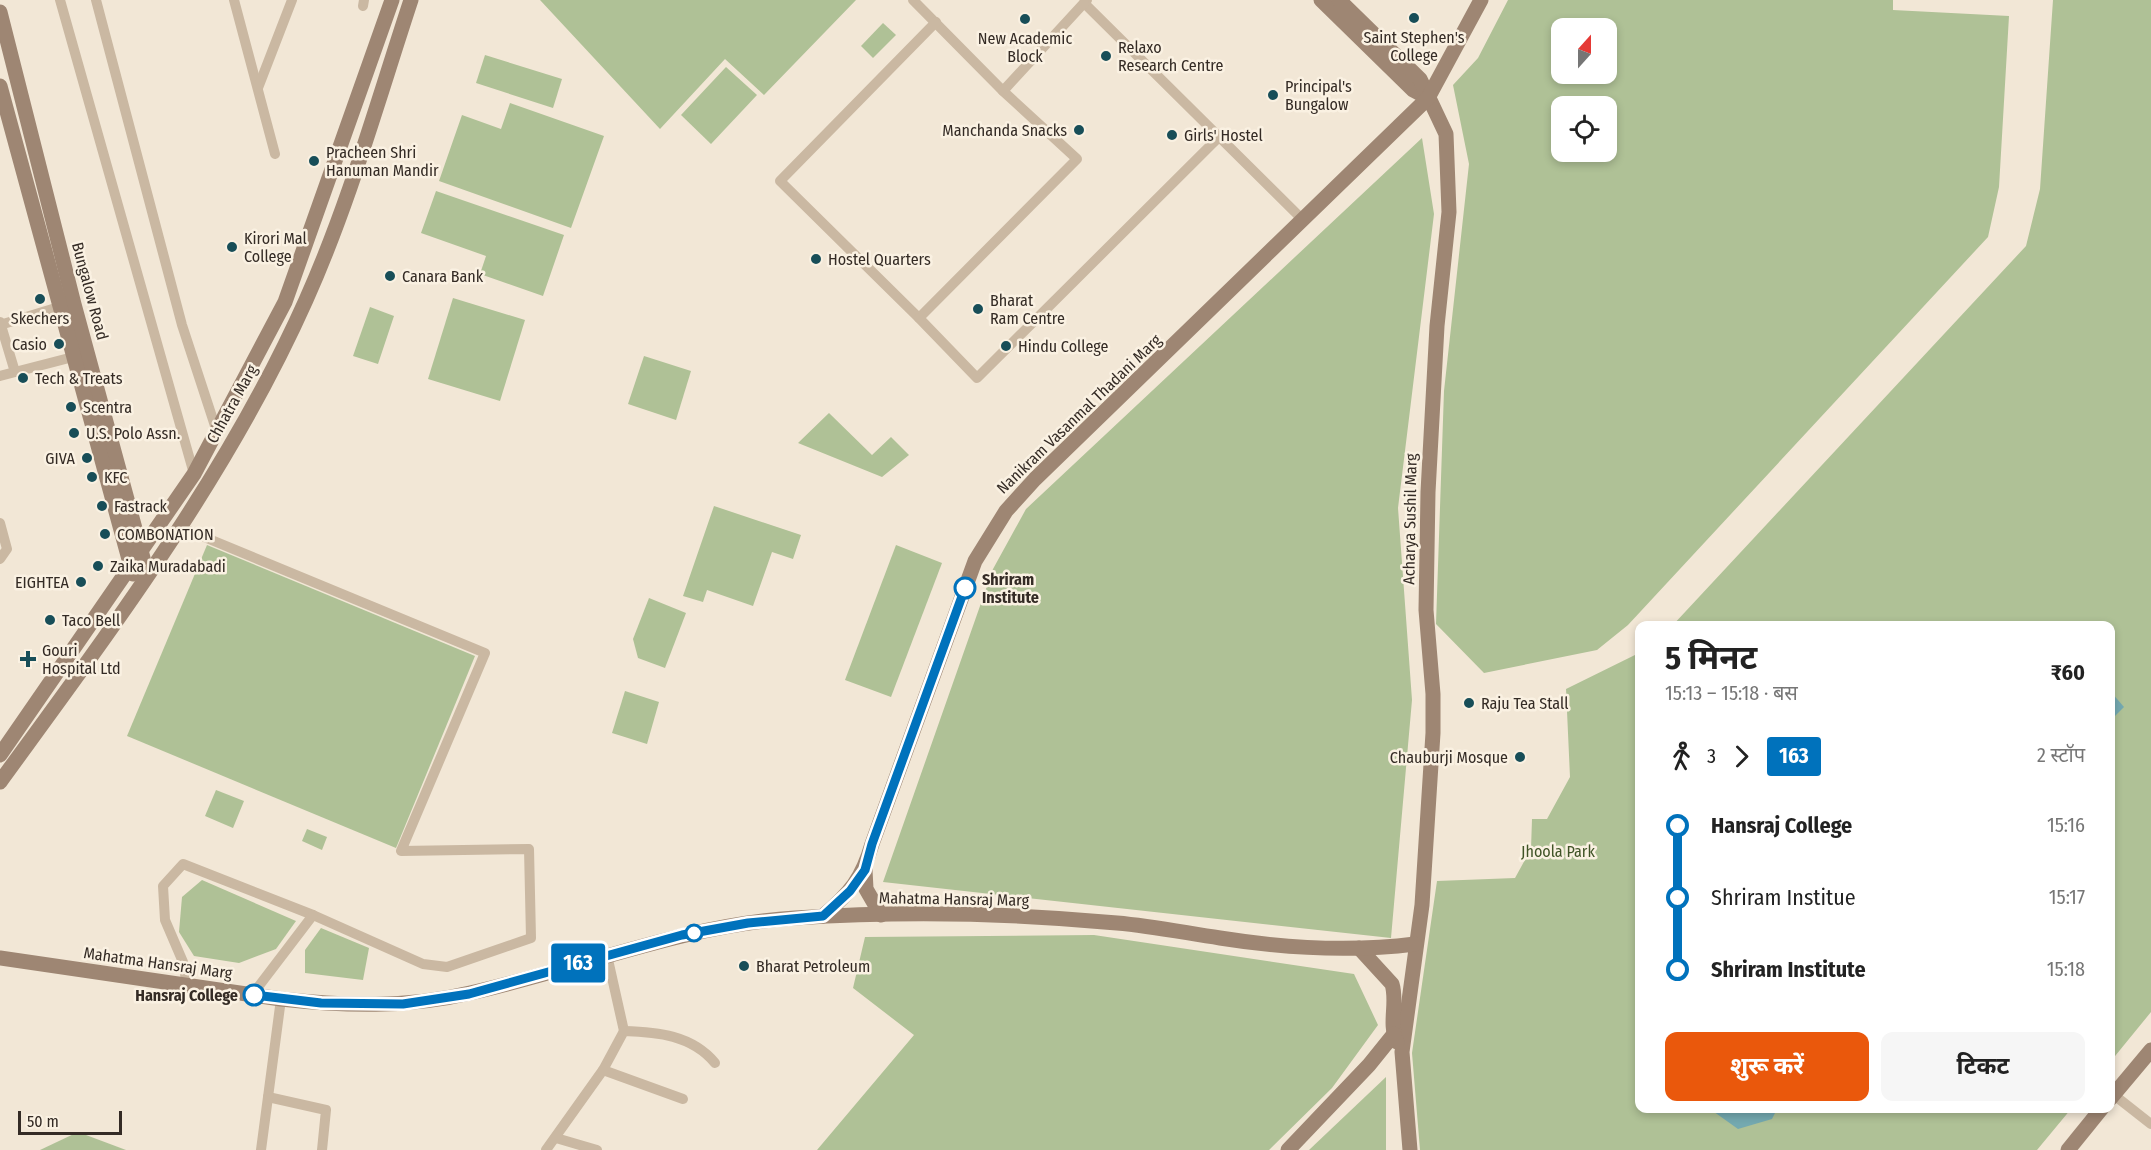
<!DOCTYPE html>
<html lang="hi">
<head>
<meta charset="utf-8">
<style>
	body { margin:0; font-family:"Fira Sans Condensed","Noto Sans Devanagari",sans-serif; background:#f6f6f6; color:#222; height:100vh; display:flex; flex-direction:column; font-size:22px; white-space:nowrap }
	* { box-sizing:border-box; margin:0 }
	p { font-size:20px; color:#767676 }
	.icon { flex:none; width:33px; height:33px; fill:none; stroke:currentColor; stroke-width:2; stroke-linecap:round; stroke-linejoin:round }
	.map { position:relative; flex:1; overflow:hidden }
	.sheet { position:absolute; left:1635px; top:621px; width:480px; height:492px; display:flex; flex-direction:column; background:#fff; border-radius:12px; box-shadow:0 3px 9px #0003 }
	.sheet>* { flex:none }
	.badge { padding:0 12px; border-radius:4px; font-size:21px; line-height:39px }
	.needle { width:39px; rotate:21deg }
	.controls { position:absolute; left:1551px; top:18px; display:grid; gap:12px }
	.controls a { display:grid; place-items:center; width:66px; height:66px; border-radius:12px; background:#fff; box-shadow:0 3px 9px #0003; font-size:30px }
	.scale { position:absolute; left:18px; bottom:15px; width:104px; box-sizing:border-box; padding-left:6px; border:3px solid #342b25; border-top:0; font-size:16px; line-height:21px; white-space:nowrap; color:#342b25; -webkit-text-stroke:4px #faf1e2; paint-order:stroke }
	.map>.badge { position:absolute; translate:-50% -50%; box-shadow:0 0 0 3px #fff }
	.legs { display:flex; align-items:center; gap:9px; height:66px; padding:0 30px; font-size:20px }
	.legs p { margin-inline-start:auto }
	.head { display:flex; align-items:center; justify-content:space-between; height:102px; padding:0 30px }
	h1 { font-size:33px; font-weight:700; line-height:45px }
	.primary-button { display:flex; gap:12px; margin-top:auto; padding:12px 30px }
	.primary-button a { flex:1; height:69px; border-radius:12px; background:#ea580c; color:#fff; font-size:24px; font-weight:700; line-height:69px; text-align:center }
	.primary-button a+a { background:#f6f6f6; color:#222 }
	ul { padding:0 30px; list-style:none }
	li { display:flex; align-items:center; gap:21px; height:72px; font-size:22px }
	li i { display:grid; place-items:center; width:9px; height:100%; margin:0 8px; background:currentColor }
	li i::after { content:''; width:15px; height:15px; margin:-8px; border:4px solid; border-radius:50%; background:#fff }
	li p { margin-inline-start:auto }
	li:first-child i { background:linear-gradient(#0000 50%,currentColor 0) }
	li:last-child i { background:linear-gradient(currentColor 50%,#0000 0) }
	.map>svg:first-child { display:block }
	.green { fill:#afc196; fill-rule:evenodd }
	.water { fill:#74a9b0 }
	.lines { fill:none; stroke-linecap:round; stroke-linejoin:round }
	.street { stroke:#cab8a2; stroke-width:10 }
	.secondary { stroke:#9e8673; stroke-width:15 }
	.line-1-casing { stroke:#fff; stroke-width:14 }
	.line-1 { stroke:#0072bc; stroke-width:9 }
	.poi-dot { fill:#184e58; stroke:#faf1e2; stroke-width:2 }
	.stop-1-dot { fill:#fff; stroke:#0072bc; stroke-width:3 }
	.labels { text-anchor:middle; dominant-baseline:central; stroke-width:5; stroke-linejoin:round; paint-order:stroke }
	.poi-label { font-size:16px; fill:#342b25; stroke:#faf1e2; text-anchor:start }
	.street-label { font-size:16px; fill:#342b25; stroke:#faf1e2 }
	.stop-label { font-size:16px; font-weight:bold; fill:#342b25; stroke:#faf1e2; text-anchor:start }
	.park-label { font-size:16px; fill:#405427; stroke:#faf1e2 }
</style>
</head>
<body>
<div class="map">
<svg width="2151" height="1150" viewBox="0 0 2151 1150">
	<rect width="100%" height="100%" fill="#f2e7d6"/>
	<g class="green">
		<polygon points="540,0 856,0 764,95 725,59 660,129"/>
		<path d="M1508,0H1893V10L2009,16L1999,187L1988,237L1628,625L1597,650L1484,673L1436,624L1444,391L1469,164L1453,85L1478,58ZM1562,28H1606V74H1562ZM1562,106H1606V152H1562Z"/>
		<polygon points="2053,0 2151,0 2151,1012 2111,1061 2110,626 1672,626 2026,246 2040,189"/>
		<polygon points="883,23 896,35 873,58 861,46"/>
		<polygon points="485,55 562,79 553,108 476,83"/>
		<polygon points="726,67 757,95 711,144 681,115"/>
		<polygon points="510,103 604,136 571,228 439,181 462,115 501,129"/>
		<polygon points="1422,138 1434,214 1398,508 1412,700 1391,938 883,882 993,569 1026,509"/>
		<polygon points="436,191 564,235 543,296 480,274 486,256 421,233"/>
		<polygon points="453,298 525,320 500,401 428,379"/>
		<polygon points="370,307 394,316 378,364 353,356"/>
		<polygon points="644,356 691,371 676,420 628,404"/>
		<polygon points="829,413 872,455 891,437 909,455 882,477 798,443"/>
		<polygon points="714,506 801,535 793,559 772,552 753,606 707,590 703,602 683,596"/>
		<polygon points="207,545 475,656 396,848 127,736"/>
		<polygon points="896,545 942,563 891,697 845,680"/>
		<polygon points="649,598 686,613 665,668 638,658 633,639"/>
		<polygon points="1639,653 1640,1108 2071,1109 2037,1150 1420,1150 1412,1053 1437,881 1515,878 1531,849 1532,819 1547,819 1570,777 1566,689"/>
		<polygon points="625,691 659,702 647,744 612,733"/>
		<polygon points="216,790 244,801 233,828 205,816"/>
		<polygon points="307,829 327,837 322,850 302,841"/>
		<polygon points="202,880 296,921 276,949 239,963 194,956 179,932 182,897"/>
		<polygon points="321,928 369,948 363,980 305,973 305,950"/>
		<polygon points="1094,935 1354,974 1378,1025 1332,1088 1269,1150 817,1150 914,1035 853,988 865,937"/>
		<polygon points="1386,1077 1386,1150 1309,1150"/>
		<polygon points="78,1132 126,1150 40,1150"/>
	</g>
	<g class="water">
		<polygon points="2111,692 2124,707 2111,720"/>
		<polygon points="1710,1109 1710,1108 1777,1109 1772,1119 1738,1129"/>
	</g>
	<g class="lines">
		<g class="street">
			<polyline points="60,0 194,474"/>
			<polyline points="96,0 182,325 217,432"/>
			<polyline points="234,0 275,154"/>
			<polyline points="913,0 1003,91"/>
			<polyline points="1087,0 1084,3 1303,220"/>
			<polyline points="363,6 364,0"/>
			<polyline points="936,22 780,181 919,318 1077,159 1003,91 1084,3"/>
			<polyline points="258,88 292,0"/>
			<polyline points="919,318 977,378 1220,136"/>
			<polyline points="0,322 15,372"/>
			<polyline points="0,325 59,307"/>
			<polyline points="0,376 73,357"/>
			<polyline points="0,523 7,549 0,559"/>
			<polyline points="180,527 485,653 401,851 529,849 531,938 447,967 423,964 313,915 183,864 163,886 165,920 183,962 187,986"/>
			<polyline points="607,955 624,1031"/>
			<polyline points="252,995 313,915"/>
			<polyline points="603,1070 683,1099"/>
			<polyline points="2114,1095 2151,1124"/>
			<polyline points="268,1097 326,1110 322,1150"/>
			<polyline points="556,1138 597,1150"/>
			<polyline points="261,1150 281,999"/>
			<path d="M546,1150L603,1070L624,1031C657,1032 692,1035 715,1063"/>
		</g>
		<g class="secondary">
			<polyline points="1321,0 1413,90 1428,98"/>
			<polyline points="1339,0 1420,79 1446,134 1449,212 1437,326 1428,492 1426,610 1433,694 1433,733 1422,905 1402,1052 1410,1150"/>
			<polyline points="0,12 74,304 143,558"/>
			<polyline points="0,86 133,574"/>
			<polyline points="0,755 194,474 285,302 392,0"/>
			<path d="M0,782C112,628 228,475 306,300C349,204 378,100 411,0"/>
			<polyline points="865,870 866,889 881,915"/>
			<path d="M823,916C850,893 862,879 872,844L975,561L1006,511L1035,479L1428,98L1481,0"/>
			<path d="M1359,948L1392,984C1398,1003 1388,1023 1397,1042"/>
			<path d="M0,958L281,999C344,1006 408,1008 470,993C579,969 683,925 795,918C901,911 1011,913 1117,923C1152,926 1186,933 1220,938C1283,948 1352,952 1415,944"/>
			<polyline points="2110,1099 2151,1050"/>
			<polyline points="1288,1150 1369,1065 1394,1034"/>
			<polyline points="2068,1150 2102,1108"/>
		</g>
	</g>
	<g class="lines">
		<g class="line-1-casing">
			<polyline id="line-1" points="254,995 321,1003 403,1004 469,994 682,935 748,923 823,916 850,891 865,870 872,844 965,588"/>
		</g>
		<use href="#line-1" class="line-1"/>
	</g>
	<g class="poi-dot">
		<circle cx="1414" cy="18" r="6"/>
		<circle cx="1025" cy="19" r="6"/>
		<circle cx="1106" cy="56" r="6"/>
		<circle cx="1273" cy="95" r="6"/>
		<circle cx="1079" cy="130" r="6"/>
		<circle cx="1172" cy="135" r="6"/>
		<circle cx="314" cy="161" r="6"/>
		<circle cx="232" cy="247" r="6"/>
		<circle cx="816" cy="259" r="6"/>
		<circle cx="390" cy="276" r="6"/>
		<circle cx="40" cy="299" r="6"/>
		<circle cx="978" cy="309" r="6"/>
		<circle cx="59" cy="344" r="6"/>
		<circle cx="1006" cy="346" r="6"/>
		<circle cx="23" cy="378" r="6"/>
		<circle cx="71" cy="407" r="6"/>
		<circle cx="74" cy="433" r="6"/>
		<circle cx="87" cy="458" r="6"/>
		<circle cx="92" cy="477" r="6"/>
		<circle cx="102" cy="506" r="6"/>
		<circle cx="105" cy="534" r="6"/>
		<circle cx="98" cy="566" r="6"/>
		<circle cx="81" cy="582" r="6"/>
		<circle cx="50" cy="620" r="6"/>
		<path d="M25 650h6v6h6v6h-6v6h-6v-6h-6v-6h6z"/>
		<circle cx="1469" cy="703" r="6"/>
		<circle cx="1520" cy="757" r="6"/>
		<circle cx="744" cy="966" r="6"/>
	</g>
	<g class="stop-1-dot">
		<circle cx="965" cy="588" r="10"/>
		<circle cx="694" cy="933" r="8"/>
		<circle cx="254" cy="995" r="10"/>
	</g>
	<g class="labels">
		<g class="poi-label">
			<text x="1414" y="37" text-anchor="middle">Saint Stephen's<tspan x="1414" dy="18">College</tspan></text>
			<text x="1025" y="38" text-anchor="middle">New Academic<tspan x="1025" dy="18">Block</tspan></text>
			<text x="1118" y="47">Relaxo<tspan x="1118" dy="18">Research Centre</tspan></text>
			<text x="1285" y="86">Principal's<tspan x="1285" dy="18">Bungalow</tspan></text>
			<text x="1067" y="130" text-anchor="end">Manchanda Snacks</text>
			<text x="1184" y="135">Girls' Hostel</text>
			<text x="326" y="152">Pracheen Shri<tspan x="326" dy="18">Hanuman Mandir</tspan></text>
			<text x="244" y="238">Kirori Mal<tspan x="244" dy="18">College</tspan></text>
			<text x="828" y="259">Hostel Quarters</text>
			<text x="402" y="276">Canara Bank</text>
			<text x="990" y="300">Bharat<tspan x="990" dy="18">Ram Centre</tspan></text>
			<text x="40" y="318" text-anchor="middle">Skechers</text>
			<text x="47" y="344" text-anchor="end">Casio</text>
			<text x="1018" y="346">Hindu College</text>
			<text x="35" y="378">Tech &amp; Treats</text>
			<text x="83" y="407">Scentra</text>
			<text x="86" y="433">U.S. Polo Assn.</text>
			<text x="75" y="458" text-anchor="end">GIVA</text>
			<text x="104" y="477">KFC</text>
			<text x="114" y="506">Fastrack</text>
			<text x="117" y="534">COMBONATION</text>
			<text x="110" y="566">Zaika Muradabadi</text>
			<text x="69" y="582" text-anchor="end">EIGHTEA</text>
			<text x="62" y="620">Taco Bell</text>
			<text x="42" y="650">Gouri<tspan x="42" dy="18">Hospital Ltd</tspan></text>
			<text x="1481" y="703">Raju Tea Stall</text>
			<text x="1508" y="757" text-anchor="end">Chauburji Mosque</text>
			<text x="756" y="966">Bharat Petroleum</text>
		</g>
		<g class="street-label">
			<text transform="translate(90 291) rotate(75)">Bungalow Road</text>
			<text transform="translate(232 404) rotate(-61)">Chhatra Marg</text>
			<text transform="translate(1079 414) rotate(-44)">Nanikram Vasanmal Thadani Marg</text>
			<text transform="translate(1410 519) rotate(-89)">Acharya Sushil Marg</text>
			<text transform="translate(954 899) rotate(1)">Mahatma Hansraj Marg</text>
			<text transform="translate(158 963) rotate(8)">Mahatma Hansraj Marg</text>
		</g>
		<g class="stop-label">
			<text x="982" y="579">Shriram<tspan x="982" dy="18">Institute</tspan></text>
			<text x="238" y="995" text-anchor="end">Hansraj College</text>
		</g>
		<g class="park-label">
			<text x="1558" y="851">Jhoola Park</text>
		</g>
	</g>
</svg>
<div class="controls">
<a><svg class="needle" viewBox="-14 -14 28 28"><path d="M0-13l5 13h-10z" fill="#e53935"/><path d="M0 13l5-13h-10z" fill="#767676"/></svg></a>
<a><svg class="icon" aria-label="locate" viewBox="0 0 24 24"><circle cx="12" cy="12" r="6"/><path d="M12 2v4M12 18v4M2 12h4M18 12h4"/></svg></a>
</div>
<div class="scale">50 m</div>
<b class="badge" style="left:578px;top:963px;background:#0072bc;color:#fff">163</b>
<section class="sheet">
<div class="head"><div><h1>5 मिनट</h1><p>15:13 – 15:18 · बस</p></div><b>₹60</b></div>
<div class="legs"><svg class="icon" aria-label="walk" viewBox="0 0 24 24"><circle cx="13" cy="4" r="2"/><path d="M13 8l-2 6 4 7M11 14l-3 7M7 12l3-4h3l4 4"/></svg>3<svg class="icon" aria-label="forward" viewBox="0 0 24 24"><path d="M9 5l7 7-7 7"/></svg><b class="badge" style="background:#0072bc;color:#fff">163</b><p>2 स्टॉप</p></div>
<ul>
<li><i style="color:#0072bc"></i><b>Hansraj College</b><p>15:16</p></li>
<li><i style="color:#0072bc"></i><span>Shriram Institue</span><p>15:17</p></li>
<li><i style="color:#0072bc"></i><b>Shriram Institute</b><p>15:18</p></li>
</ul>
<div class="primary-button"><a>शुरू करें</a><a>टिकट</a></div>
</section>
</div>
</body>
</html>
